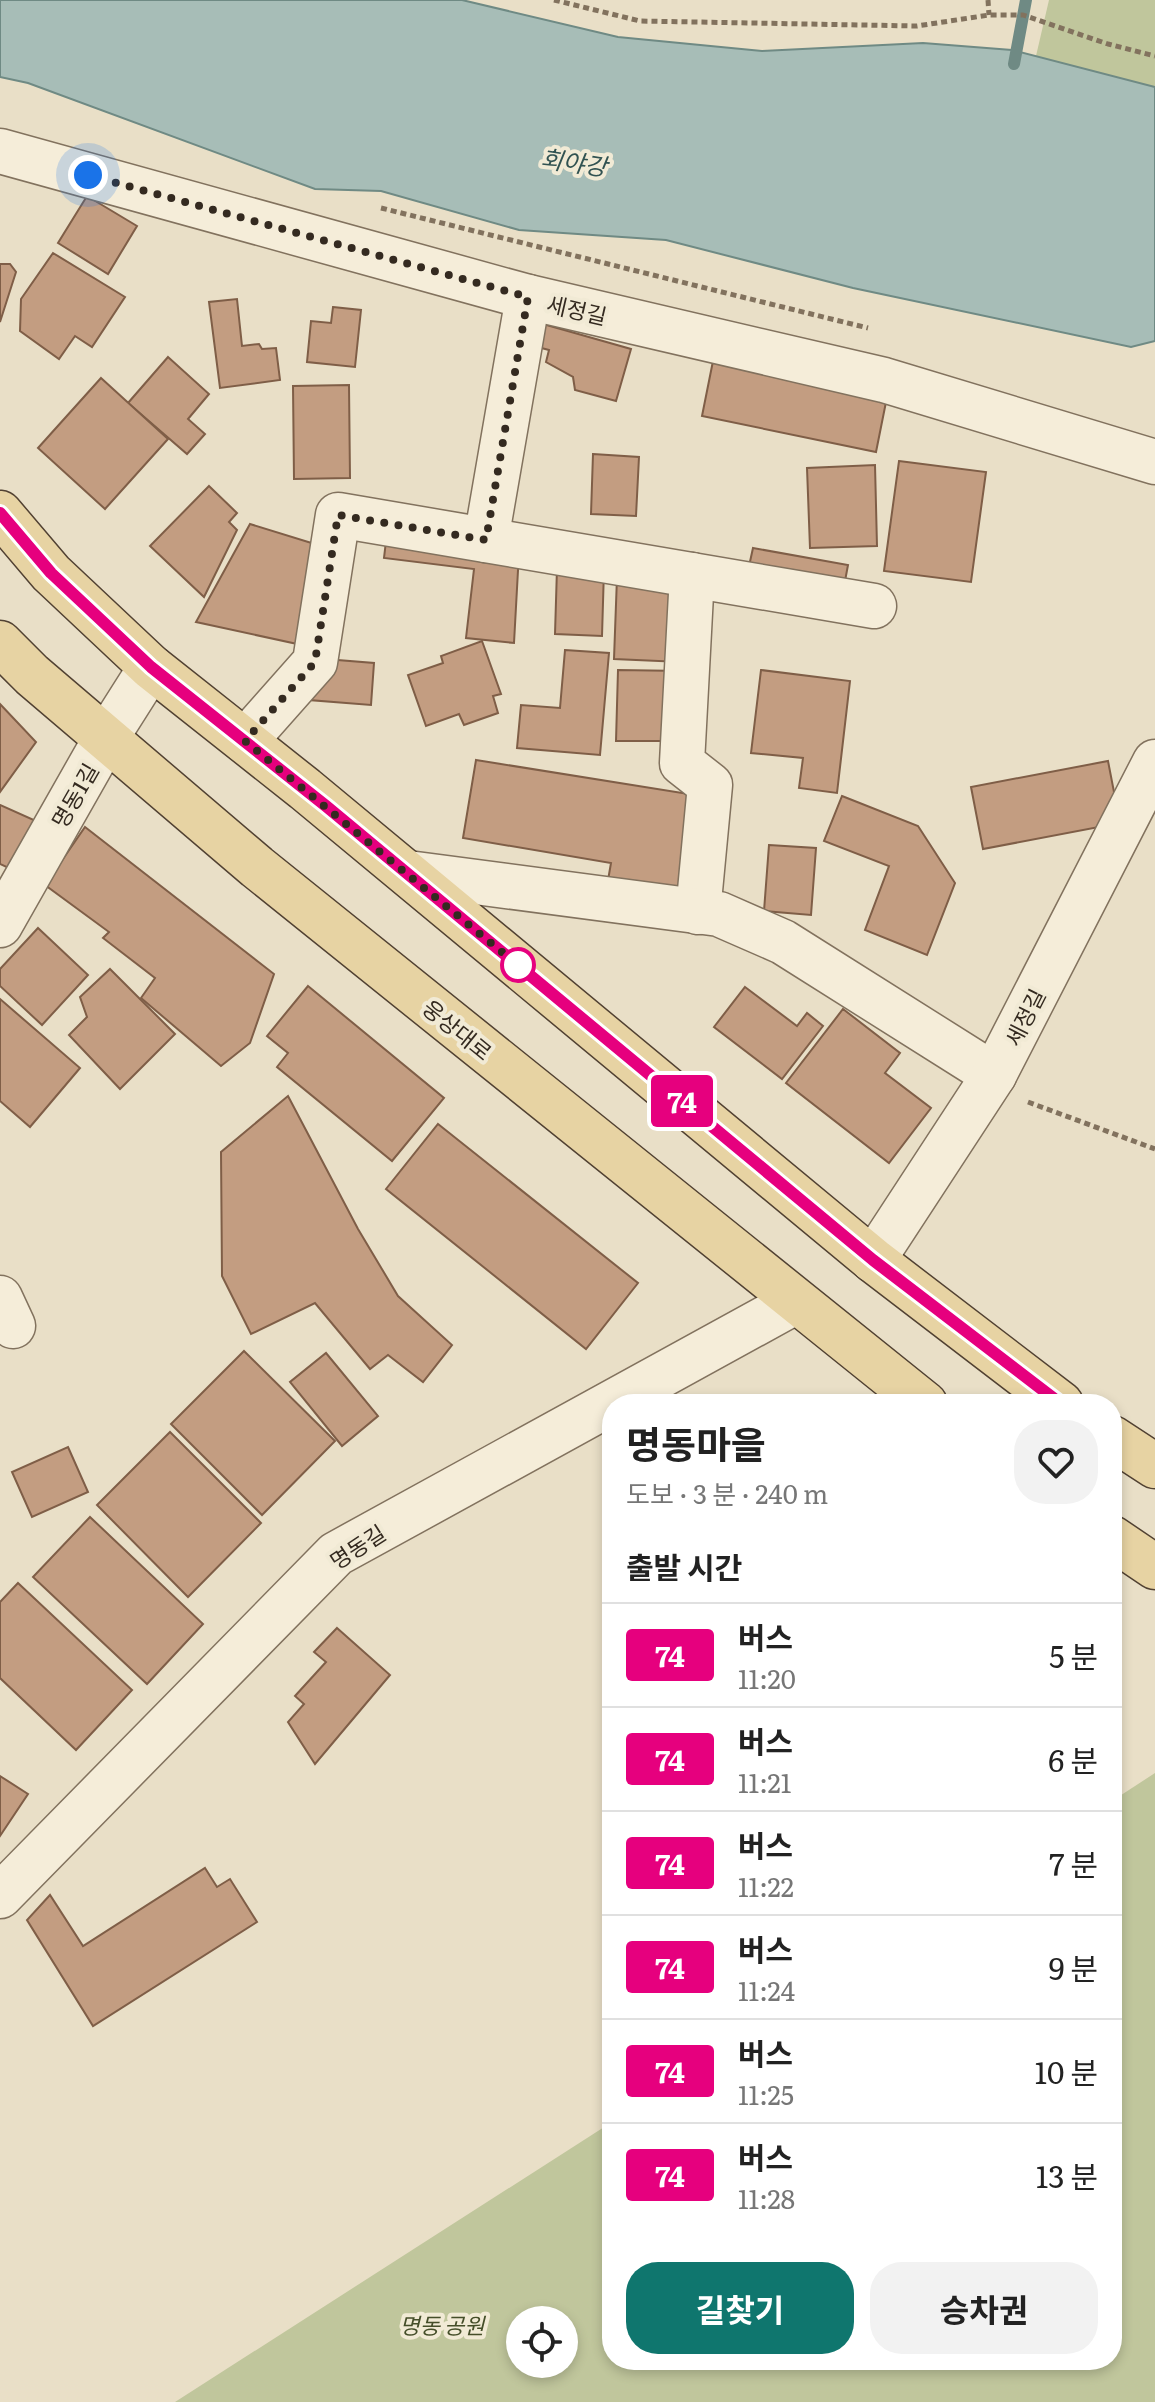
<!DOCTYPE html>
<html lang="ko">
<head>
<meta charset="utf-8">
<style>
	body { margin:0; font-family:Literata,"Noto Sans KR",serif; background:#f2f2f2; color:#222; height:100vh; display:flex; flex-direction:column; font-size:30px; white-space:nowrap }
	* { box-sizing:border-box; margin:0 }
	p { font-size:26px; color:#767676 }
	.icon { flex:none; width:44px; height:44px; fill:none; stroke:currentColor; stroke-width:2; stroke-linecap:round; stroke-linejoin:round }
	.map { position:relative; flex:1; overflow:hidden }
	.details { position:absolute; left:602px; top:1394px; width:520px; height:976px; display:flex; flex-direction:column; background:#fff; border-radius:32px; box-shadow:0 4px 12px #0003 }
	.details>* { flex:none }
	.badge { padding:0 16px; border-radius:6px; font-size:28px; line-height:52px }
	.fabs { position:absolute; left:506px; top:2306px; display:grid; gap:16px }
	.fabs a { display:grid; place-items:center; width:72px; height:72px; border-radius:50%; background:#fff; box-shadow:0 4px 12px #0003; font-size:40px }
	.you { position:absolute; width:40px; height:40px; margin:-20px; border:6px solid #fff; border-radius:50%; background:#1a73e8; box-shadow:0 0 0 12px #1a73e833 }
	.map>.badge { position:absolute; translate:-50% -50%; box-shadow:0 0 0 4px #fff }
	h2 { padding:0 24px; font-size:30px; line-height:72px }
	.round { display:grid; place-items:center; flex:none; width:84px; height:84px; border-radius:32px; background:#f2f2f2 }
	.head { display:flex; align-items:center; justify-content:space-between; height:136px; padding:0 24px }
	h1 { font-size:38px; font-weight:700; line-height:60px }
	.button { display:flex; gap:16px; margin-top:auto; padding:16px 24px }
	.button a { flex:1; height:92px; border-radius:32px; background:#0f766e; color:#fff; font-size:32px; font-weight:700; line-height:92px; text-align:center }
	.button a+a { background:#f2f2f2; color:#222 }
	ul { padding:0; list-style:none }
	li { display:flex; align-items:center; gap:24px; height:104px; padding:0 24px; border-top:2px solid #e0e0e0 }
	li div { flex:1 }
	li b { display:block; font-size:30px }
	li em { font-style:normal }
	li .badge { min-width:88px; font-weight:700; text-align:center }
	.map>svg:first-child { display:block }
	.green { fill:#c0c69c; fill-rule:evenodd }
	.water { fill:#a7bdb7; stroke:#6f8a84; stroke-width:2 }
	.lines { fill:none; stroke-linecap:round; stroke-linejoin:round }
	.stream { stroke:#6f8a84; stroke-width:12 }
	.building { fill:#c39d81; stroke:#7f5e47; stroke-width:2 }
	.minor-casing { stroke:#82725e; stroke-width:47 }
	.major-casing { stroke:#514132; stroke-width:47 }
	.path { stroke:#82725e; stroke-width:5; stroke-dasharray:6 4; stroke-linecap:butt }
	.minor { stroke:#f5edd9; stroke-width:44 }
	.major { stroke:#e7d3a3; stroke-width:44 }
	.line-casing { stroke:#fff; stroke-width:18 }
	.line { stroke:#e6007e; stroke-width:12 }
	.walk { stroke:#342a20; stroke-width:8; stroke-dasharray:0 14.4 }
	.stop-dot { fill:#fff; stroke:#e6007e; stroke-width:4 }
	.labels { text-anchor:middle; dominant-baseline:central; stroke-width:8; stroke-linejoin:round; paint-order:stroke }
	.street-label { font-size:22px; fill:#342a20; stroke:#f1ead5 }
	.park-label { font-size:22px; font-style:italic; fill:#454e29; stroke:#f1ead5 }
	.water-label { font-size:24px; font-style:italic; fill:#315251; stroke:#f1ead5 }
</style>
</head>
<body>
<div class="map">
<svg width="1155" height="2402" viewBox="0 0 1155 2402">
	<rect width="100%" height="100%" fill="#e9dfc7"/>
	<g class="green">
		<polygon points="1049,0 1155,0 1155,87 1036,56"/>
		<path d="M1155,1773V2402H175L612,2122V2360H1112V1801ZM520,2320H564V2364H520Z"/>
	</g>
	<polygon class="water" points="0,0 462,0 618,37 762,51 923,43 1012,50 1155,87 1155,341 1131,347 853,288 666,240 519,230 381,191 315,189 28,83 0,77"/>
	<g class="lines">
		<polyline class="stream" points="1014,64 1026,0"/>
	</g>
	<g class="building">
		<polygon points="87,196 137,226 108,274 58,243"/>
		<polygon points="53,253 125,297 92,347 75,336 59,359 20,331 21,299"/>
		<polygon points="0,264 10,264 16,272 0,322"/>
		<polygon points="237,299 242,346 259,344 262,349 276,348 280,380 220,388 209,302"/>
		<polygon points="333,307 361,310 355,367 307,362 311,321 331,323"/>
		<polygon points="536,322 631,349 616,401 575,390 573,377 546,362 549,350 530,345"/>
		<polygon points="168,357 209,394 188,419 205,434 187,454 128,403"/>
		<polygon points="713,361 887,397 876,452 702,416"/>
		<polygon points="101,378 168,439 105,509 38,448"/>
		<polygon points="349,385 350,478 294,479 293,386"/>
		<polygon points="593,454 639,457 636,516 591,514"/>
		<polygon points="899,461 986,472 971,582 884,571"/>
		<polygon points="875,465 877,546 810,548 807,468"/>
		<polygon points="209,486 237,513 229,522 237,530 204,597 150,546"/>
		<polygon points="250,524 318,545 311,647 196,622"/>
		<polygon points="387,533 519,552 514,643 466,638 474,569 384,558"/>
		<polygon points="753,548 848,565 842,597 746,580"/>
		<polygon points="557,568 604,569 602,636 555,634"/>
		<polygon points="617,577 684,595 681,662 614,659"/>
		<polygon points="482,641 501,694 493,696 498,713 464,725 459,714 426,726 408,675 443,663 441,656"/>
		<polygon points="565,650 609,653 600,755 517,748 521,705 560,708"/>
		<polygon points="325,659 374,663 371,705 309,700"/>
		<polygon points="618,670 683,671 681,741 616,741"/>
		<polygon points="761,670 850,681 837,793 799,788 803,758 751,753"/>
		<polygon points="0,704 36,742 0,792"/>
		<polygon points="476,760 695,795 679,897 607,886 611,863 463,838"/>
		<polygon points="1108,761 1120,823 983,849 971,787"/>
		<polygon points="842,796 918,826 955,883 927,955 865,930 889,866 824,841"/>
		<polygon points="0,805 36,821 15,871 0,864"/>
		<polygon points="85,827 274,974 250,1043 221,1066 141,998 155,978 103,938 109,932 45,885"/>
		<polygon points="769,845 816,848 811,915 764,911"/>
		<polygon points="38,928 88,975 42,1025 0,986 0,969"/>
		<polygon points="110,969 175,1034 120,1089 69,1035 87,1017 80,997"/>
		<polygon points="308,986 444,1098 392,1161 277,1067 288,1053 267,1036"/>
		<polygon points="745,987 797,1026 807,1013 823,1026 782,1079 714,1027"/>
		<polygon points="0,999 80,1068 30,1127 0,1101"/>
		<polygon points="843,1009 900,1053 885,1073 931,1108 889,1163 786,1083"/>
		<polygon points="288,1096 358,1229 398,1296 452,1345 423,1382 388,1355 370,1369 315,1303 251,1334 222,1276 221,1152"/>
		<polygon points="438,1124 638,1283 586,1349 386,1189"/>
		<polygon points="244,1351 335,1441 262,1515 171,1424"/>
		<polygon points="326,1353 378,1416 342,1446 290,1382"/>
		<polygon points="170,1432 261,1523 188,1597 97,1505"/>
		<polygon points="68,1447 88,1492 32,1517 12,1472"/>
		<polygon points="90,1517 203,1624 147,1684 33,1577"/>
		<polygon points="18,1583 132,1690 76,1750 0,1678 0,1602"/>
		<polygon points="337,1628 390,1675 315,1764 288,1722 304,1704 295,1696 326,1662 314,1652"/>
		<polygon points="0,1776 28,1794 0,1836"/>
		<polygon points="205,1868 217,1887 230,1879 257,1922 93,2026 27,1920 50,1895 83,1946"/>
	</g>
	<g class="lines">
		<g class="minor-casing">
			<g id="minor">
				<polyline points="0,151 528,297 884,380 1155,462"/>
				<polyline points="486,540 528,297"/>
				<polyline points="692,575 682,763 710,785 698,912"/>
				<polyline points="245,741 315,662 338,515 874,606"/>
				<polyline points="408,873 719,914 783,942 994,1075"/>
				<polyline points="0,925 106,738 151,667"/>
				<polyline points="873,1260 994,1075 1155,762"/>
				<polyline points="0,1298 13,1326"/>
				<polyline points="0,1896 336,1554 795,1302"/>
			</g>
		</g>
		<g class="major-casing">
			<g id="major">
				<polyline points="0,513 51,573 151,667 305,789 873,1260 1061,1404"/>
				<polyline points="0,643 32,675 257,867 925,1404"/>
				<polyline points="1112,1438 1155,1466"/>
				<polyline points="1112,1538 1155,1567"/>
			</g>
		</g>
		<g class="path">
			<polyline points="554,0 640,21 917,26 989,15 1023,15 1108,44 1155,56"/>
			<polyline points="988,0 989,15"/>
			<polyline points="381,208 868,328"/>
			<polyline points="1028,1102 1155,1149"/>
		</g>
		<use href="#minor" class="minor"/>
		<use href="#major" class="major"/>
	</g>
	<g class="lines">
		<g class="line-casing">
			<polyline id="line" points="0,513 51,573 151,667 326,806 873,1260 1061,1404"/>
		</g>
		<use href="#line" class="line"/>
		<polyline class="walk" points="88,175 528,297 486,540 338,515 315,662 245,741 530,975 518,965"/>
	</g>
	<circle class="stop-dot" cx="518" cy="965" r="16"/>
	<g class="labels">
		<g class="street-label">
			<text transform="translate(577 309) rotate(13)">세정길</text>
			<text transform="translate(74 795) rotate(-60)">명동1길</text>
			<text transform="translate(1024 1017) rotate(-63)">세정길</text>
			<text transform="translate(458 1029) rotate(39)">웅상대로</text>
			<text transform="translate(357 1546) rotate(-33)">명동길</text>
		</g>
		<g class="park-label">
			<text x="442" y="2324">명동 공원</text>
		</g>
		<g class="water-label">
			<text transform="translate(574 161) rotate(8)">회야강</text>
		</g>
	</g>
</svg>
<div class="fabs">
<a><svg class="icon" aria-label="locate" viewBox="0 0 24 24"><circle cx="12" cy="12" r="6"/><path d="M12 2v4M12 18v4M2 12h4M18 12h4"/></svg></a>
</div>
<div class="you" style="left:88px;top:175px"></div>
<b class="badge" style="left:682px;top:1101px;background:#e6007e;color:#fff">74</b>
<section class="details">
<div class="head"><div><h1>명동마을</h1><p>도보 · 3 분 · 240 m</p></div><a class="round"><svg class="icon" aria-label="heart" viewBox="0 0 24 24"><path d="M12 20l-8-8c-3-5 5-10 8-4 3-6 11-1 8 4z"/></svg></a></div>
<h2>출발 시간</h2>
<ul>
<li><span class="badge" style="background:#e6007e;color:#fff">74</span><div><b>버스</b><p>11:20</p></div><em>5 분</em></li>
<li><span class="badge" style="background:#e6007e;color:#fff">74</span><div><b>버스</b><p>11:21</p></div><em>6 분</em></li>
<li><span class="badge" style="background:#e6007e;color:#fff">74</span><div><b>버스</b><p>11:22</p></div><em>7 분</em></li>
<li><span class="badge" style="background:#e6007e;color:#fff">74</span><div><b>버스</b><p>11:24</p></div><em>9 분</em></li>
<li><span class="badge" style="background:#e6007e;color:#fff">74</span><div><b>버스</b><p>11:25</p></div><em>10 분</em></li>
<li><span class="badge" style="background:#e6007e;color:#fff">74</span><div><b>버스</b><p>11:28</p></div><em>13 분</em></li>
</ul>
<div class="button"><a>길찾기</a><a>승차권</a></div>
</section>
</div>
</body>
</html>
